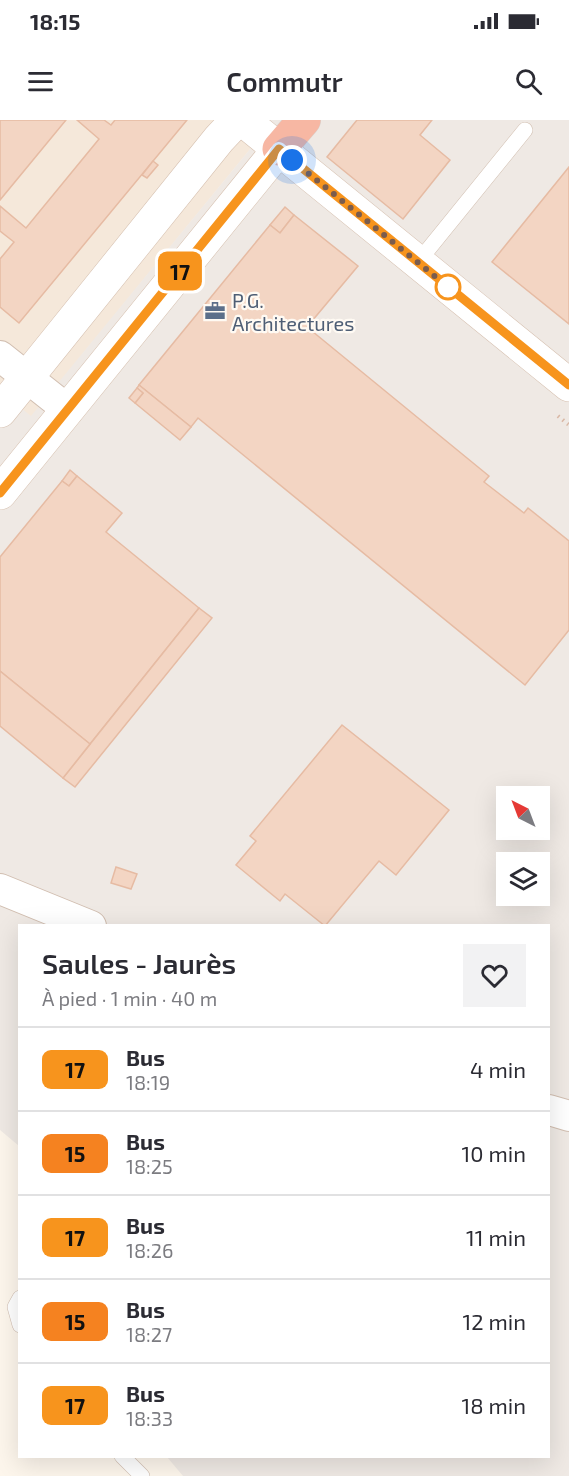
<!DOCTYPE html>
<html lang="fr">
<head>
<meta charset="utf-8">
<style>
	body { margin:0; font-family:"Exo 2",sans-serif; background:#f2f2f3; color:#2b2b33; height:100vh; display:flex; flex-direction:column; font-size:22px; white-space:nowrap }
	* { box-sizing:border-box; margin:0 }
	p { font-size:20px; color:#7c7c81 }
	.icon { flex:none; width:33px; height:33px; fill:none; stroke:currentColor; stroke-width:2; stroke-linecap:round; stroke-linejoin:round }
	.map { position:relative; flex:1; overflow:hidden }
	.details { position:absolute; left:18px; top:804px; width:532px; height:534px; display:flex; flex-direction:column; background:#fff; border-radius:0px; box-shadow:0 6px 24px #0002 }
	.details>* { flex:none }
	.badge { padding:0 12px; border-radius:9px; font-size:21px; line-height:39px }
	.needle { width:39px; rotate:318deg }
	.fabs { position:absolute; left:496px; top:666px; display:grid; gap:12px }
	.fabs a { display:grid; place-items:center; width:54px; height:54px; border-radius:0px; background:#fff; box-shadow:0 6px 24px #0002; font-size:30px }
	.you { position:absolute; width:30px; height:30px; margin:-15px; border:4px solid #fff; border-radius:50%; background:#1a73e8; box-shadow:0 0 0 9px #1a73e833 }
	.map>.badge { position:absolute; translate:-50% -50%; box-shadow:0 0 0 3px #fff }
	.round { display:grid; place-items:center; flex:none; width:63px; height:63px; border-radius:0px; background:#f2f2f3 }
	.summary { display:flex; align-items:center; justify-content:space-between; height:102px; padding:0 24px }
	h1 { font-size:28px; font-weight:600; line-height:45px }
	ul { padding:0; list-style:none }
	li { display:flex; align-items:center; gap:18px; height:84px; padding:0 24px; border-top:2px solid #e1e1e2 }
	li div { flex:1 }
	li b { display:block; font-size:22px }
	li em { font-style:normal }
	li .badge { min-width:66px; font-weight:700; text-align:center }
	.status { display:flex; justify-content:space-between; align-items:center; height:42px; padding:0 30px; background:#fff; direction:ltr }
	.status svg { height:16px; fill:currentColor }
	header { display:flex; justify-content:space-between; align-items:center; height:78px; padding:0 24px; background:#fff; font-size:27px; font-weight:600 }
	.map>svg:first-child { display:block }
	.residential { fill:#f5e8da }
	.industrial { fill:#efe9e4; fill-rule:evenodd }
	.building { fill:#f3d5c3; stroke:#e6bba3; stroke-width:1.5 }
	.lines { fill:none; stroke-linecap:round; stroke-linejoin:round }
	.lane-casing { stroke:#d1beb0; stroke-width:16 }
	.street-casing { stroke:#d1beb0; stroke-width:32 }
	.secondary-casing { stroke:#d6c0b0; stroke-width:34 }
	.highway-casing { stroke:#dad1cd; stroke-width:34 }
	.path { stroke:#d9b8a5; stroke-width:4; stroke-dasharray:1.5 4.5; stroke-linecap:butt }
	.lane { stroke:#fff; stroke-width:15 }
	.street { stroke:#fff; stroke-width:30 }
	.secondary { stroke:#fff; stroke-width:33 }
	.highway { stroke:#f7b7a3; stroke-width:33 }
	.line-casing { stroke:#fff; stroke-width:14 }
	.line { stroke:#f7941d; stroke-width:9 }
	.walk { stroke:#7a5c4d; stroke-width:6; stroke-dasharray:0 10.8 }
	.stop-dot { fill:#fff; stroke:#f7941d; stroke-width:3 }
	.labels { text-anchor:middle; dominant-baseline:central; stroke-width:4.5; stroke-linejoin:round; paint-order:stroke }
	.service-label { font-size:20px; fill:#4e5e75; stroke:#fffaf3; text-anchor:start }
</style>
</head>
<body>
<div class="status"><b>18:15</b><svg viewBox="0 0 49 12"><path d="M0 12V9h3v3zM5 12V6h3v6zM10 12V3h3v9zM15 12V0h3v12zM26 1h20v11H26zM47 4h2v5h-2z"/></svg></div>
<header><svg class="icon" aria-label="menu" viewBox="0 0 24 24"><path d="M4 6h16M4 12h16M4 18h16"/></svg>Commutr<svg class="icon" aria-label="search" viewBox="0 0 24 24"><circle cx="10" cy="10" r="6"/><path d="M15 15l6 6"/></svg></header>
<div class="map">
<svg width="569" height="1356" viewBox="0 0 569 1356">
	<rect width="100%" height="100%" fill="#fdf6ec"/>
	<polygon class="residential" points="0,0 238,0 260,17 31,297 0,271"/>
	<path class="industrial" d="M238,0H569V1356H183L167,1337L549,1336V806H20L19,1026L0,1010V271L31,296L259,18ZM507,676H540V710H507ZM507,742H540V776H507Z"/>
	<g class="building">
		<polygon points="0,0 66,0 0,80"/>
		<polygon points="77,0 104,0 111,5 115,0 187,0 19,203 0,187 0,139 14,122 0,111 0,86 26,108 99,19"/>
		<polygon points="357,0 432,0 420,15 450,40 403,99 327,37"/>
		<polygon points="153,41 158,45 147,58 142,55"/>
		<polygon points="569,47 569,204 492,142"/>
		<polygon points="285,87 294,95 280,113 270,105"/>
		<polygon points="294,95 358,146 307,207 489,356 484,362 524,393 528,388 569,421 569,510 525,565 198,298 191,307 139,265 270,105 280,113"/>
		<polygon points="139,265 191,307 180,320 135,283 143,273 137,268"/>
		<polygon points="137,268 143,273 135,283 129,278"/>
		<polygon points="70,350 77,356 69,366 62,361"/>
		<polygon points="77,356 122,393 106,412 199,488 90,624 0,551 0,437 62,361 69,366"/>
		<polygon points="199,488 212,498 75,667 63,658"/>
		<polygon points="0,551 90,624 63,658 0,606"/>
		<polygon points="342,605 449,690 396,755 379,741 325,806 285,774 280,781 236,745 256,721 250,716"/>
		<polygon points="116,747 137,754 131,769 111,763"/>
	</g>
	<g class="lines">
		<g class="lane-casing">
			<g id="lane">
				<polyline points="418,142 525,10"/>
				<polyline points="20,1178 15,1187 20,1205"/>
				<polyline points="122,1336 142,1356"/>
			</g>
		</g>
		<g class="street-casing">
			<g id="street">
				<polyline points="0,236 68,290"/>
				<polyline points="0,769 91,806"/>
				<polyline points="549,990 569,996"/>
			</g>
		</g>
		<g class="secondary-casing">
			<g id="secondary">
				<polyline points="243,0 569,265"/>
				<polyline points="0,291 219,19 237,0"/>
				<polyline points="0,373 279,29"/>
			</g>
		</g>
		<g class="highway-casing">
			<polyline id="highway" points="279,29 304,0"/>
		</g>
		<polyline class="path" points="558,296 569,305"/>
		<use href="#lane" class="lane"/>
		<use href="#street" class="street"/>
		<use href="#secondary" class="secondary"/>
		<use href="#highway" class="highway"/>
	</g>
	<g class="lines">
		<g class="line-casing">
			<polyline id="line" points="0,373 279,29 569,265"/>
		</g>
		<use href="#line" class="line"/>
		<polyline class="walk" points="292,40 448,167"/>
	</g>
	<defs>
		<g id="office-bare" transform="scale(1.62)"><path d="M-6-3h4V-5.5h4V-3h4V5H-6ZM-1-4.5V-3h2v-1.5ZM-6 0V1H6V0Z" fill="#5c6f8a" stroke="#fffaf3" stroke-width="2.5" paint-order="stroke"/></g>
	</defs>
	<g fill-rule="evenodd">
		<use href="#office-bare" x="215" y="191"/>
	</g>
	<circle class="stop-dot" cx="448" cy="167" r="12"/>
	<g class="labels">
		<g class="service-label">
			<text x="232" y="180">P.G.<tspan x="232" dy="23">Architectures</tspan></text>
		</g>
	</g>
</svg>
<div class="fabs">
<a><svg class="needle" viewBox="-14 -14 28 28"><path d="M0-13l5 13h-10z" fill="#e53935"/><path d="M0 13l5-13h-10z" fill="#7c7c81"/></svg></a>
<a><svg class="icon" aria-label="layers" viewBox="0 0 24 24"><path d="M12 4l9 5-9 5-9-5zM3 14l9 5 9-5"/></svg></a>
</div>
<div class="you" style="left:292px;top:40px"></div>
<b class="badge" style="left:180px;top:151px;background:#f7941d;color:#111">17</b>
<section class="details">
<div class="summary"><div><h1>Saules - Jaurès</h1><p>À pied · 1 min · 40 m</p></div><a class="round"><svg class="icon" aria-label="heart" viewBox="0 0 24 24"><path d="M12 20l-8-8c-3-5 5-10 8-4 3-6 11-1 8 4z"/></svg></a></div>
<ul>
<li><span class="badge" style="background:#f7941d;color:#111">17</span><div><b>Bus</b><p>18:19</p></div><em>4 min</em></li>
<li><span class="badge" style="background:#f58220;color:#111">15</span><div><b>Bus</b><p>18:25</p></div><em>10 min</em></li>
<li><span class="badge" style="background:#f7941d;color:#111">17</span><div><b>Bus</b><p>18:26</p></div><em>11 min</em></li>
<li><span class="badge" style="background:#f58220;color:#111">15</span><div><b>Bus</b><p>18:27</p></div><em>12 min</em></li>
<li><span class="badge" style="background:#f7941d;color:#111">17</span><div><b>Bus</b><p>18:33</p></div><em>18 min</em></li>
</ul>
</section>
</div>
</body>
</html>
